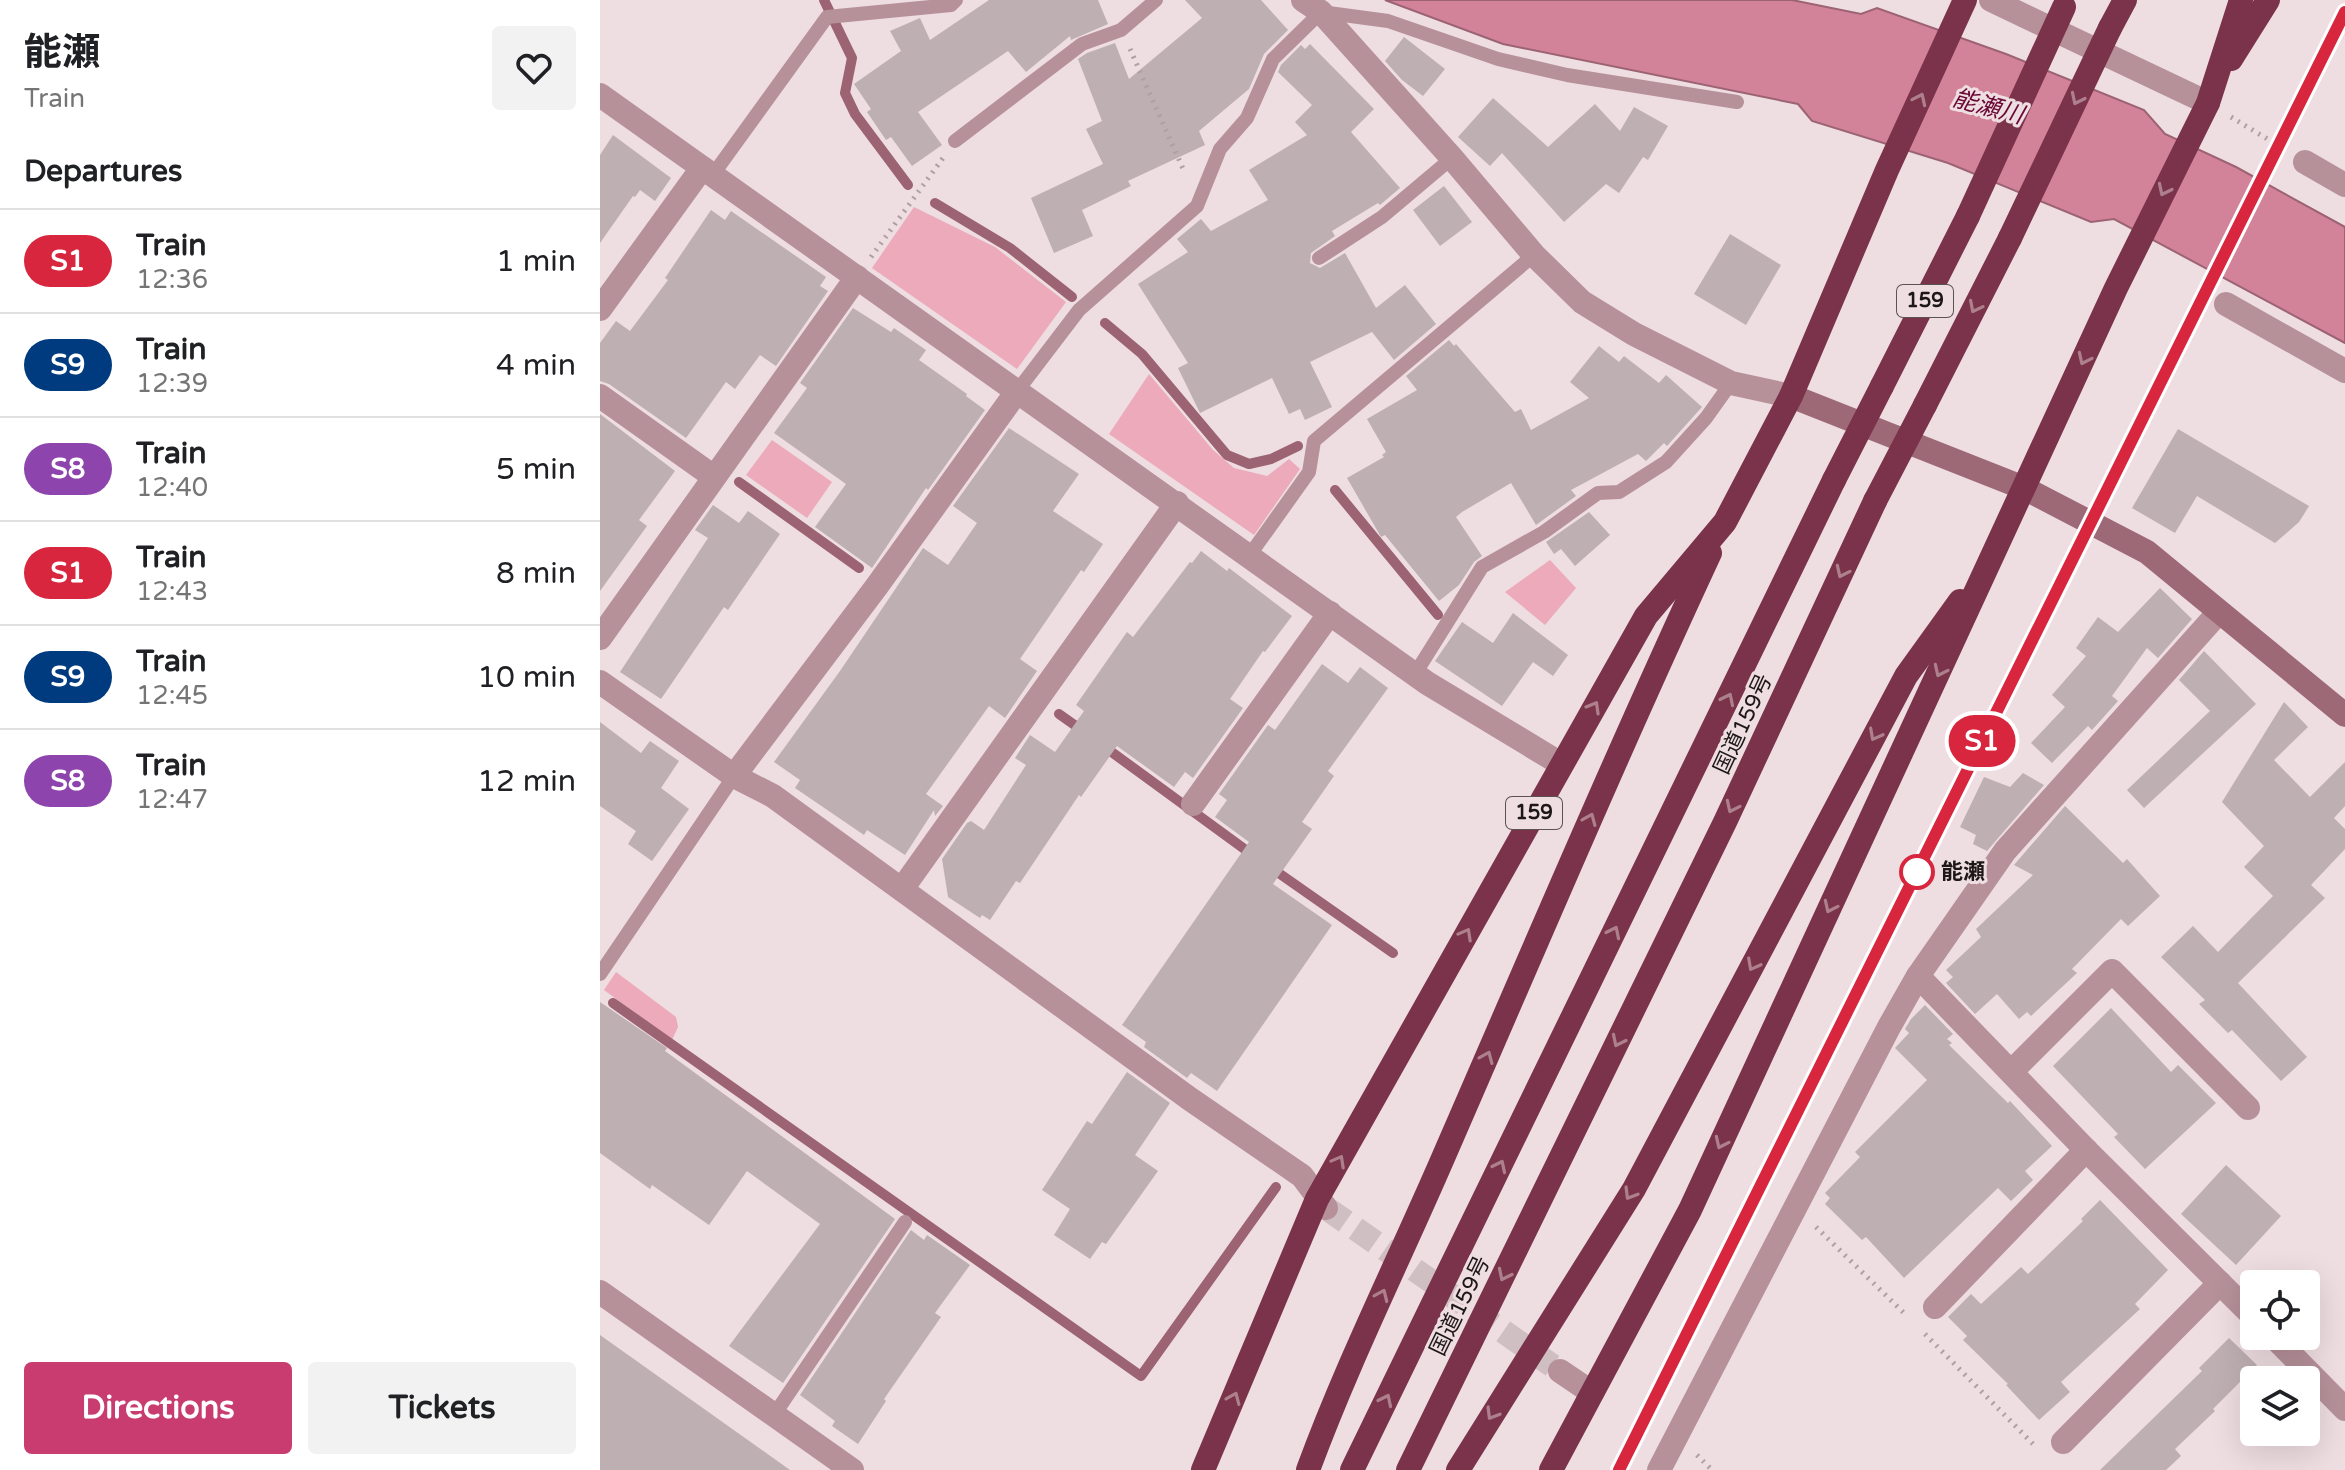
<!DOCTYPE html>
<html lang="en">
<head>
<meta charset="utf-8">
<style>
	body { margin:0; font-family:"Varela Round","Noto Sans JP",sans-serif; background:#f2f2f2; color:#202124; height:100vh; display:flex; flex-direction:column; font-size:30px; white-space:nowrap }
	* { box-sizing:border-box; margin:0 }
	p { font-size:26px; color:#757577 }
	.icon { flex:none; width:44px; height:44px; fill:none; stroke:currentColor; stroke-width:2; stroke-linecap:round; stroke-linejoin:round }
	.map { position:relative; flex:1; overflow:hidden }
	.details { display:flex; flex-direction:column; background:#fff; width:600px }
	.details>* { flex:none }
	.badge { padding:0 16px; border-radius:26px; font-size:28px; line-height:52px }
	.tools { position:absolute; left:1640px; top:1270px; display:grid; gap:16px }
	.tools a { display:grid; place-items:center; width:80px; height:80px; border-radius:8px; background:#fff; box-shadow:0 8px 32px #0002; font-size:40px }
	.map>.badge { position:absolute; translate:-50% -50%; box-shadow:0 0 0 4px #fff }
	h2 { padding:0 24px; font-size:30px; line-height:72px }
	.round { display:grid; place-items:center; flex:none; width:84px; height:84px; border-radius:8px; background:#f2f2f2 }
	.headline { display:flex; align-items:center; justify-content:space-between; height:136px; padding:0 24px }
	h1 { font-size:38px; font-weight:700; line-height:60px }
	.cta { display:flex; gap:16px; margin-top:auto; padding:16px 24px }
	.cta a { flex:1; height:92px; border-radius:8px; background:#c83c70; color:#fff; font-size:32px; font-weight:700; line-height:92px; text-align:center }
	.cta a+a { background:#f2f2f2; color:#202124 }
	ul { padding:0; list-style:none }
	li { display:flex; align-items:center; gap:24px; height:104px; padding:0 24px; border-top:2px solid #e0e0e0 }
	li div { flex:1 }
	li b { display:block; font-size:30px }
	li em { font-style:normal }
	li .badge { min-width:88px; font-weight:700; text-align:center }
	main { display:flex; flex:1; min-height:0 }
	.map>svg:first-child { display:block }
	.green { fill:#ecaabb }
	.water { fill:#d38399; stroke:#9c6372; stroke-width:2 }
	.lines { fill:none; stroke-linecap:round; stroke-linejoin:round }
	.stream { stroke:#9c6372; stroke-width:10 }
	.building { fill:#beafb2 }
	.street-tunnel { stroke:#cfbfc3; stroke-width:24; stroke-dasharray:24 12; stroke-linecap:butt }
	.path { stroke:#aea0a3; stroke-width:5; stroke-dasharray:2 6; stroke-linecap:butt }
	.lane { stroke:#b6919a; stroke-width:14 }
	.street { stroke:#b6919a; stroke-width:24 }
	.secondary { stroke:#9d6977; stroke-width:24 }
	.highway { stroke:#7a334a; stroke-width:24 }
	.rail { stroke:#342c2e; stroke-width:6; stroke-dasharray:12 6; stroke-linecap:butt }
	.highway-bridge { stroke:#7a334a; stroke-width:24 }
	.oneway { stroke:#ae808e }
	.line-casing { stroke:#fff; stroke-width:18 }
	.line { stroke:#d7263d; stroke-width:12 }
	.stop-dot { fill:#fff; stroke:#d7263d; stroke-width:4 }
	.labels { text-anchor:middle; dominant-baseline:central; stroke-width:6; stroke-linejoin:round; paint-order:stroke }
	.shield { fill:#eedde1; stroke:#5c5254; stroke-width:2 }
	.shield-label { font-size:20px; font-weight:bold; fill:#1d1718 }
	.street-label { font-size:22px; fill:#1d1718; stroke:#eedde1 }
	.stop-label { font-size:22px; font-weight:bold; fill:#1d1718; stroke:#eedde1; text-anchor:start }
	.water-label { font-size:24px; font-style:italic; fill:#6a0734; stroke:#eedde1 }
</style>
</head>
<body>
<main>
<section class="details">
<div class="headline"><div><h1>能瀬</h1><p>Train</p></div><a class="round"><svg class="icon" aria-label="heart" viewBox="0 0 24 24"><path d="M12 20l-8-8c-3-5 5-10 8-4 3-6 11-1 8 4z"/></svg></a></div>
<h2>Departures</h2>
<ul>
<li><span class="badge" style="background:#d7263d;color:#fff">S1</span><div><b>Train</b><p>12:36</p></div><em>1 min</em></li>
<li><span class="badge" style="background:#003b80;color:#fff">S9</span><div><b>Train</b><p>12:39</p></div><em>4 min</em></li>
<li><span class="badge" style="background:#8e44ad;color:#fff">S8</span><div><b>Train</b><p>12:40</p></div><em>5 min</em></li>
<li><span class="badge" style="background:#d7263d;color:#fff">S1</span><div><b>Train</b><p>12:43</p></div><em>8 min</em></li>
<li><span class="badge" style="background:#003b80;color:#fff">S9</span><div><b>Train</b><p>12:45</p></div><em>10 min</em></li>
<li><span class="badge" style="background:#8e44ad;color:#fff">S8</span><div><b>Train</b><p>12:47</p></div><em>12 min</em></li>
</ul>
<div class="cta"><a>Directions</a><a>Tickets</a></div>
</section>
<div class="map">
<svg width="1745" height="1470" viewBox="0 0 1745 1470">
	<rect width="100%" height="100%" fill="#eedde1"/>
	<g class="green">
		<polygon points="314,207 395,247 466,302 417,369 272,268"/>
		<polygon points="549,374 613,450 634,468 667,476 689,459 700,469 654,535 509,434"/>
		<polygon points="172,440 232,482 207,518 146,475"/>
		<polygon points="950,560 976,588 945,625 905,592"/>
		<polygon points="16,972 76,1017 78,1027 72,1040 4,990"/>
	</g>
	<polygon class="water" points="785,0 1192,0 1261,14 1277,8 1406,54 1544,110 1565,134 1636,167 1745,227 1745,343 1514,219 1491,222 1348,163 1212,121 1198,104 903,44"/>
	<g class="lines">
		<g class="stream">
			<polyline points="224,0 252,58 245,93 255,114 308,185"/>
			<polyline points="335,203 410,248 472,297"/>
			<polyline points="505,323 542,354 627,455 649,464 671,459 698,446"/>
			<polyline points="139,482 259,568"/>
			<polyline points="735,490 838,615"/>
			<polyline points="459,714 483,731"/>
			<polyline points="502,745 654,856"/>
			<polyline points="670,867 793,953"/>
			<polyline points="13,1003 541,1376 676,1187"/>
		</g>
	</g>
	<g class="building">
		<polygon points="389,0 498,0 508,24 471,40 470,36 426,72 408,51 318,112 342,145 312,166 291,137 286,140 267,112 271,109 254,84 301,51 290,31 320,18 330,40"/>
		<polygon points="585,0 661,0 688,30 664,54 649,89 599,131 605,145 528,181 531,186 482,210 493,236 454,253 431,198 503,164 486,129 502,121 478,59 487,53 515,43 529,79 602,18"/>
		<polygon points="804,37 845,69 823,96 802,80 785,61"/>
		<polygon points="710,44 774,109 751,132 800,188 780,205 778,203 732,231 735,236 711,253 710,263 720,268 745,253 776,308 805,285 836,324 794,360 772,332 710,362 732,407 705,420 700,409 689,414 672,378 600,413 578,368 588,363 538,284 588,252 577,239 601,219 611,231 668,200 649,170 707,135 695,122 712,105 678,72 681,65 701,45 705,49"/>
		<polygon points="893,98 948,147 995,104 1020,131 1034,107 1068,126 1048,160 1043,157 1019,193 1006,184 964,222 902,153 890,166 858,137"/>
		<polygon points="13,135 71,178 55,201 40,190 35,197 33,196 0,243 0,155"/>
		<polygon points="844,186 872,222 840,246 813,210"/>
		<polygon points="111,210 125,220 131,211 226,277 220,286 228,291 176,366 160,355 135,389 126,382 86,438 9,384 0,381 0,343 16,321 30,331 68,280 65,278"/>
		<polygon points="1130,234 1181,265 1146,325 1094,294"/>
		<polygon points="253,308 291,332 294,328 326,350 319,360 367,394 366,396 385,410 328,490 326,488 272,568 215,527 246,484 174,433 207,388 200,383"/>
		<polygon points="849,340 854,346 856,344 915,412 921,409 931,430 989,398 970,382 999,346 1019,362 1024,356 1059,383 1066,375 1102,407 1067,446 1064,443 1046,461 1038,454 971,490 976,496 936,525 911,483 862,512 856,517 882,556 874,562 859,585 839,601 785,535 781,537 747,478 784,457 782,455 786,452 767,419 817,390 806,376"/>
		<polygon points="0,414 75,471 39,520 47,526 0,591"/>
		<polygon points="409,428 479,474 453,511 503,544 484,572 481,570 420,659 437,671 405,718 389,706 326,794 343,806 335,816 334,810 305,855 267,830 264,835 195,788 200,780 174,762 240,671 323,548 348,565 377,523 353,506"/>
		<polygon points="1578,429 1709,506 1699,522 1675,543 1597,496 1575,533 1532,508"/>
		<polygon points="113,505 139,523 148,511 180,534 128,610 124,607 61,699 20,672 108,538 95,530"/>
		<polygon points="989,512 1010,535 975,566 961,549 954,554 946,542"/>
		<polygon points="601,551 627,571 629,568 692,616 665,652 663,651 630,699 643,708 593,778 585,772 574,787 517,746 481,797 479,795 420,883 416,881 390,920 382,915 380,918 348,897 342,859 367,823 371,821 384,830 426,765 415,758 430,735 455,752 484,711 476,705 527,632 533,637 590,562 592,563"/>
		<polygon points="1560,588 1592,619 1558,658 1547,648 1512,696 1518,701 1492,730 1488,726 1452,763 1431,743 1465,707 1452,695 1486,656 1476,648 1498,617 1518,632"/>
		<polygon points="913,613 968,655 953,676 933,662 902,706 835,661 862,622 893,643"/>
		<polygon points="1604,651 1656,704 1544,808 1527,790 1610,711 1579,680"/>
		<polygon points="722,664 748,683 760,667 788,688 728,771 734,776 702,822 712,829 673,884 732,925 617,1091 591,1073 587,1078 544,1047 546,1042 522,1025 649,842 615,817 627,800 619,794 668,725 675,730"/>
		<polygon points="1684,702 1708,727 1674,760 1710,797 1745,762 1745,806 1734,818 1745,829 1745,849 1711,885 1725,898 1638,983 1707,1057 1681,1081 1632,1030 1628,1033 1599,1004 1605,1000 1561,957 1593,926 1618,952 1673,896 1644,867 1664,846 1622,802"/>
		<polygon points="0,722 41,753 50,741 79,761 61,788 89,809 52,861 28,844 36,831 0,806"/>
		<polygon points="1423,773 1444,785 1387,851 1373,844 1376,835 1360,827 1384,777 1410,787"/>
		<polygon points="1465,806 1523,863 1527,859 1560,896 1528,926 1521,919 1472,969 1477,973 1431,1016 1427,1012 1419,1019 1397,994 1375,1014 1346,983 1353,977 1346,970 1381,937 1376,929 1433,875 1414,865"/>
		<polygon points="0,1002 67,1048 65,1051 295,1219 183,1383 129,1346 220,1224 147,1171 109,1225 52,1185 50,1189 0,1153"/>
		<polygon points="1325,1005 1353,1034 1347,1039 1352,1043 1349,1045 1408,1103 1410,1101 1452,1146 1425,1171 1433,1180 1411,1201 1398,1188 1304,1278 1266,1237 1262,1240 1225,1204 1230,1198 1225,1193 1260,1157 1255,1152 1327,1080 1295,1048 1309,1033 1305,1029 1311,1019"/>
		<polygon points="1511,1008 1571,1072 1578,1065 1616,1103 1545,1169 1514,1137 1518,1134 1453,1066"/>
		<polygon points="527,1072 570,1103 535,1155 558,1171 506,1244 502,1242 490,1259 454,1235 470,1209 442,1190 487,1121 492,1124"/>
		<polygon points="1626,1165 1681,1216 1636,1265 1581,1214"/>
		<polygon points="1500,1200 1568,1270 1535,1304 1540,1309 1461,1382 1470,1392 1439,1420 1406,1385 1408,1384 1363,1340 1367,1336 1348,1317 1371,1294 1381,1304 1421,1267 1428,1274 1483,1221 1481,1219"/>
		<polygon points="311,1230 324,1240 327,1235 370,1265 335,1313 341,1317 284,1399 286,1401 258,1444 232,1426 235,1421 200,1395"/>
		<polygon points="0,1335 190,1470 0,1470"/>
		<polygon points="1629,1338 1657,1365 1613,1409 1615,1411 1575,1449 1581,1456 1566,1470 1500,1470 1602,1371 1599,1368"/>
	</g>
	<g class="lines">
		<polyline class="street-tunnel" points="726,1208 960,1371"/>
		<g class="path">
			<polyline points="530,49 584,171"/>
			<polyline points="1631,117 1684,149"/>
			<polyline points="271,257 343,158"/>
			<polyline points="1216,1227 1306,1315"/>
			<polyline points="1325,1334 1435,1446"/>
			<polyline points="1097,1455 1112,1470"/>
		</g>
		<g class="lane">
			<polyline points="355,141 482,44 521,30 556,0"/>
			<polyline points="112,176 227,17 351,5 356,0"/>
			<polyline points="719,258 782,217 852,158"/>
			<polyline points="418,390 479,310 597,206 620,149 647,118 673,59 721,12 788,21 898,59 967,75 1137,102"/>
			<polyline points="649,556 709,472 714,441 934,255"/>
			<polyline points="815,674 882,567 944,532 998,493 1019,492 1066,462 1106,418 1131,383"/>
			<polyline points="0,974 134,776"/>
			<polyline points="174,1415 305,1222"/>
		</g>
		<g class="street">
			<polyline points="703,0 721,12 852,158 934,255 982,302 1034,334 1131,383 1191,396"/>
			<polyline points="1391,0 1608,103"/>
			<polyline points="0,95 827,683 961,764"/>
			<polyline points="1705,162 1745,185"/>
			<polyline points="1626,304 1745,371"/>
			<polyline points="0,309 102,168"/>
			<polyline points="0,396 114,477"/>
			<polyline points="1619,612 1405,851 1318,976 1486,1150 1654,1317"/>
			<polyline points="0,638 257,277"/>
			<polyline points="0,682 134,776 173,796 590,1099 702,1176 726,1208"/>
			<polyline points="134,776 277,586 418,390"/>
			<polyline points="593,804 730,613"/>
			<polyline points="302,889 577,503"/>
			<polyline points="1412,1071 1512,971 1648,1108"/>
			<polyline points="0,1292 252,1470"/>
			<polyline points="1335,1307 1486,1150"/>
			<polyline points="1673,1336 1745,1409"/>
			<polyline points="960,1371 991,1392"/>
			<polyline points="1463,1442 1620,1283"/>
			<polyline points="1059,1470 1289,1027 1318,976"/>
		</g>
		<polyline class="secondary" points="1191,396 1424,488 1547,552 1745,715"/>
		<g class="highway">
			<polyline points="1510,28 1525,0"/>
			<polyline points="1631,59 1668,0"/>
			<polyline points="1282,386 1368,216"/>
			<polyline points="1325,405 1410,238"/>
			<polyline points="603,1470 717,1199 1046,616 1125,522 1191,396 1287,170 1365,0"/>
			<path d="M708,1470C747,1364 798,1262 843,1158C931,956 1017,753 1110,553"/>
			<polyline points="752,1470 1234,480"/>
			<polyline points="808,1470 1125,822 1275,501"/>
			<polyline points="858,1470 1034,1189 1306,676 1360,601"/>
			<polyline points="951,1470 1090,1210 1516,288 1608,103 1641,0"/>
		</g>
		<polyline class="rail" points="1019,1470 1745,12"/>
		<g class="highway-bridge">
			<polyline points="1368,216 1464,7"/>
			<polyline points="1410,238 1510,28"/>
			<polyline points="1234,480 1282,386"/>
			<polyline points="1275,501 1325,405"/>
		</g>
	</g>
	<defs><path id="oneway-chevron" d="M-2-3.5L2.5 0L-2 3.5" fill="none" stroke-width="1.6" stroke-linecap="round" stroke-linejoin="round" transform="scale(2)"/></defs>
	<g class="oneway">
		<use href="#oneway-chevron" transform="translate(1320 99) rotate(-65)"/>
		<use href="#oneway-chevron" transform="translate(1477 99) rotate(116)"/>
		<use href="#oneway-chevron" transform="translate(1564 190) rotate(116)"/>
		<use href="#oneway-chevron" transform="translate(1375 307) rotate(117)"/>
		<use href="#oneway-chevron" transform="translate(1484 359) rotate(115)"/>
		<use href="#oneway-chevron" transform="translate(1242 572) rotate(115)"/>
		<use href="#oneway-chevron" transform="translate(1340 671) rotate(115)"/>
		<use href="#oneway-chevron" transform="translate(1128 699) rotate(-64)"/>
		<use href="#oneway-chevron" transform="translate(994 707) rotate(-60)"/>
		<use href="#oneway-chevron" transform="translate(1275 735) rotate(118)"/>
		<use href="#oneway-chevron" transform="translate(1132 807) rotate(115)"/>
		<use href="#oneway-chevron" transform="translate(990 819) rotate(-67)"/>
		<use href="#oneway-chevron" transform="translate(1230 907) rotate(115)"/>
		<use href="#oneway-chevron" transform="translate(1014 932) rotate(-64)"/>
		<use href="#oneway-chevron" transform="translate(866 934) rotate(-61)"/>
		<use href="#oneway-chevron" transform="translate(1153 965) rotate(118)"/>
		<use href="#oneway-chevron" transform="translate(1018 1041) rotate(116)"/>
		<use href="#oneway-chevron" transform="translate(887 1057) rotate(-67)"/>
		<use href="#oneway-chevron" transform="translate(1121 1143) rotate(115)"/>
		<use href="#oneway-chevron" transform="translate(739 1161) rotate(-61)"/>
		<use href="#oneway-chevron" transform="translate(900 1166) rotate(-64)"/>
		<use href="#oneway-chevron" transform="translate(1030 1194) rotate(121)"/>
		<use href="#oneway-chevron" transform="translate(904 1275) rotate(116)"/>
		<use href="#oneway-chevron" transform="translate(782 1295) rotate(-66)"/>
		<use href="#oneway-chevron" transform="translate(634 1398) rotate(-67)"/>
		<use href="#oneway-chevron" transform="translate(786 1400) rotate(-64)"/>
		<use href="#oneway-chevron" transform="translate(892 1414) rotate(121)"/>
	</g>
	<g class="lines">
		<g class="line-casing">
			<polyline id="line" points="1019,1470 1745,12"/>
		</g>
		<use href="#line" class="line"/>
	</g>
	<circle class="stop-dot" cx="1317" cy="872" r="16"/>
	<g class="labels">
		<g class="shield">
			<rect x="1297" y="285" width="56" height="32" rx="6"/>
			<rect x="906" y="797" width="56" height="32" rx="6"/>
		</g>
		<g class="shield-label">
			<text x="1325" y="301">159</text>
			<text x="934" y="813">159</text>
		</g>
		<g class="street-label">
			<text transform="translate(1143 724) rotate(-65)">国道159号</text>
			<text transform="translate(860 1306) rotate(-64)">国道159号</text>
		</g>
		<g class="stop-label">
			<text x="1341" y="872">能瀬</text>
		</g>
		<g class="water-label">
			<text transform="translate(1388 107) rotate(15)">能瀬川</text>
		</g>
	</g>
</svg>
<div class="tools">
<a><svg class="icon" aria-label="locate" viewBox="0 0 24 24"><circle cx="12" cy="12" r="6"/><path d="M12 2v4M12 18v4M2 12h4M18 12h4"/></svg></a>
<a><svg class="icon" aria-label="layers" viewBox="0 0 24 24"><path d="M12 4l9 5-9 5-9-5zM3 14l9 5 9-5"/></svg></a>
</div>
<b class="badge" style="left:1382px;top:741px;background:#d7263d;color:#fff">S1</b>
</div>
</main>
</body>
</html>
